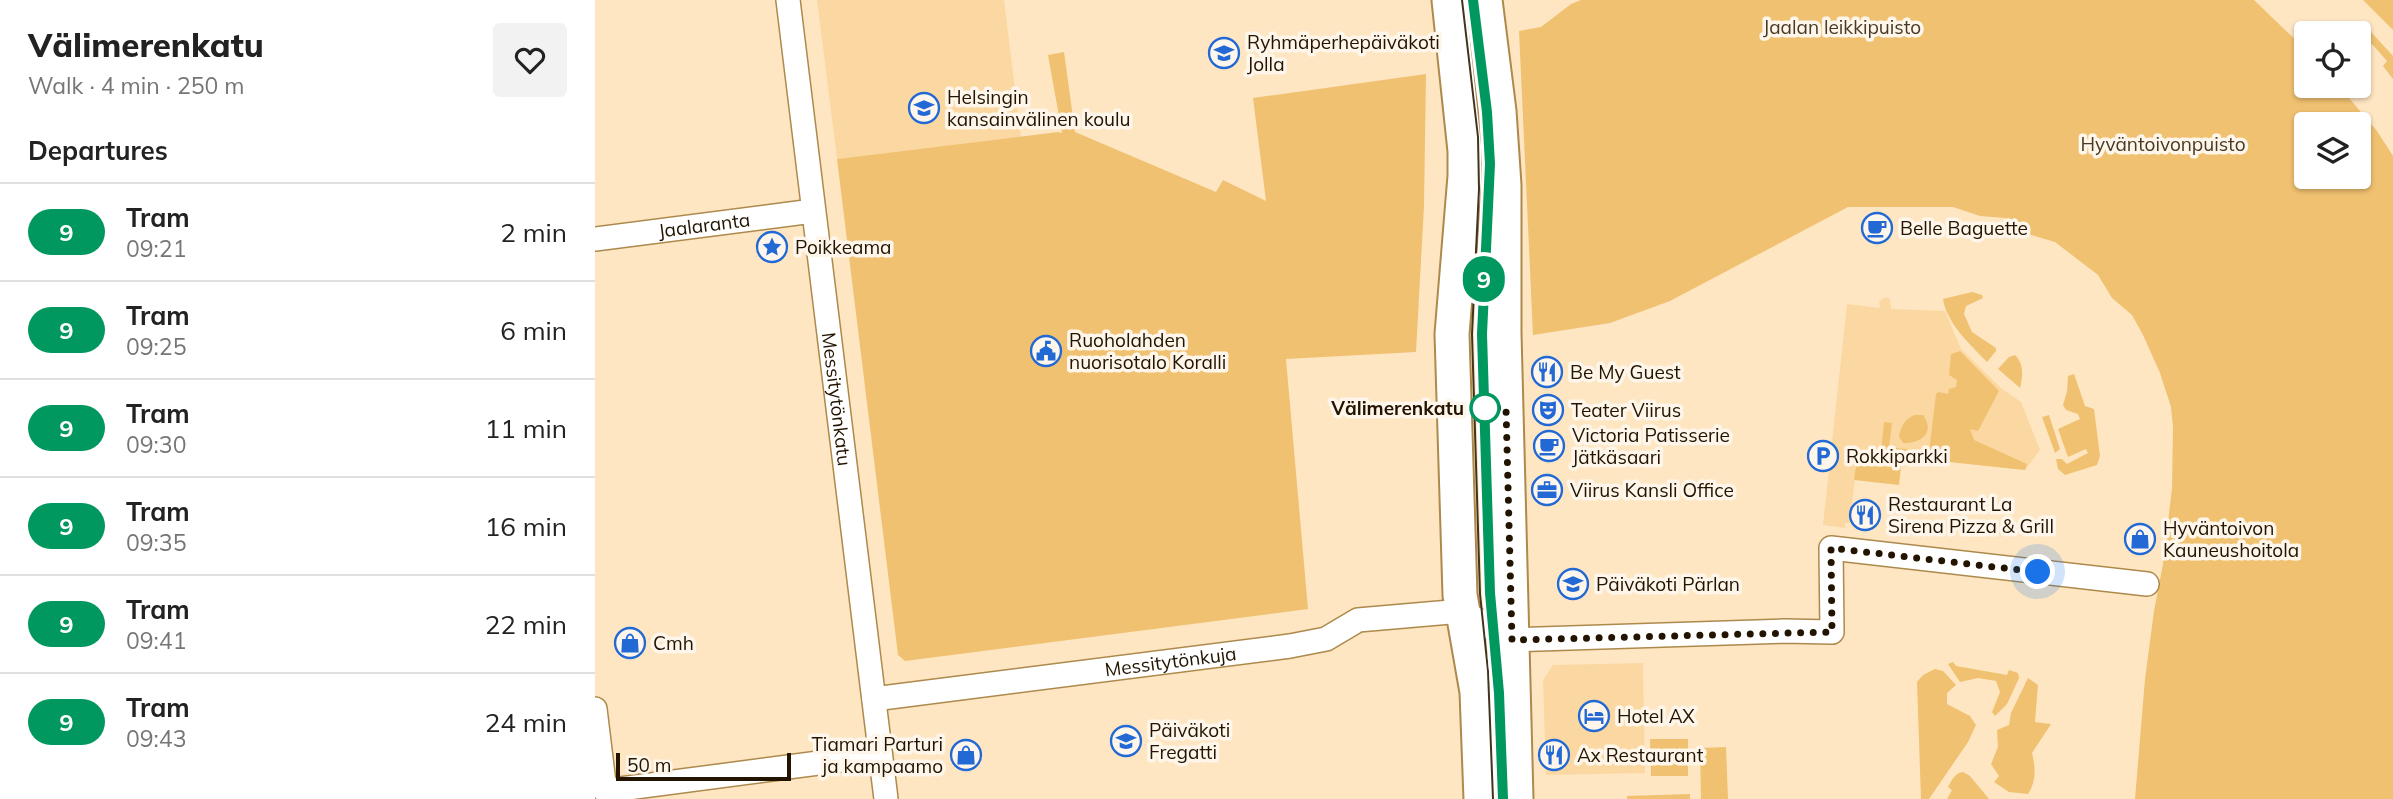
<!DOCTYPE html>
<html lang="en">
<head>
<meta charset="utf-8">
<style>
	body { margin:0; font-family:Mulish,sans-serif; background:#f2f2f2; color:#222; height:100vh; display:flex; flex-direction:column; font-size:26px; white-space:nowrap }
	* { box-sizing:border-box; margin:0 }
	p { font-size:23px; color:#767676 }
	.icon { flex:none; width:38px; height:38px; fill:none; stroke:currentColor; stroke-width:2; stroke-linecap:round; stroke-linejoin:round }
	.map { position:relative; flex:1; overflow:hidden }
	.panel { display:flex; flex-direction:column; background:#fff; width:595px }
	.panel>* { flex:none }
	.badge { padding:0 14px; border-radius:23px; font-size:24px; line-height:46px }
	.controls { position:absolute; left:1699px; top:21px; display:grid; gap:14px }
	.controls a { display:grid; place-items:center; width:77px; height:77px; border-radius:7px; background:#fff; box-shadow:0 2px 5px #0004; font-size:35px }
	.scale { position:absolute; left:21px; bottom:18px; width:175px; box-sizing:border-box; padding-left:7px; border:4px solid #221400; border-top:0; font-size:19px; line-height:24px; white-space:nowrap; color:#221400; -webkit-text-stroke:5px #fef6ea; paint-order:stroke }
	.you { position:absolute; width:35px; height:35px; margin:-18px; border:5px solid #fff; border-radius:50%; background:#1a73e8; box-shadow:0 0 0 10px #1a73e833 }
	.map>.badge { position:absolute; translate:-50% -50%; box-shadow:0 0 0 4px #fff }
	h2 { padding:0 28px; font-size:26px; line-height:63px }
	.round { display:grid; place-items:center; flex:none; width:74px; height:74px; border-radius:7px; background:#f2f2f2 }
	.head { display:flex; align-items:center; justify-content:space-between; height:119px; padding:0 28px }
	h1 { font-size:33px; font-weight:800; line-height:52px }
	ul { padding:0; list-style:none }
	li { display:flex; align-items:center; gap:21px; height:98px; padding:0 28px; border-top:2px solid #e0e0e0 }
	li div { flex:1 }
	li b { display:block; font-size:26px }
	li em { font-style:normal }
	li .badge { min-width:77px; font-weight:700; text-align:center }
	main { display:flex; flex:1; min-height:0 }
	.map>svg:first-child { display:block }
	.built { fill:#fbd8a1 }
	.green { fill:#f0c171; fill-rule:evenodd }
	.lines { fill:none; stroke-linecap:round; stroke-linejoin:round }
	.street-casing { stroke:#ad894c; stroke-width:26 }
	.secondary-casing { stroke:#ad894c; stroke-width:37 }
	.street { stroke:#fff; stroke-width:23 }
	.secondary { stroke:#fff; stroke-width:33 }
	.tram { stroke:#42331c; stroke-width:2 }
	.line-casing { stroke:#fff; stroke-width:16 }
	.line { stroke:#00985f; stroke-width:10 }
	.walk { stroke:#221400; stroke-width:7; stroke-dasharray:0 12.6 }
	.stop-dot { fill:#fff; stroke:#00985f; stroke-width:3.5 }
	.labels { text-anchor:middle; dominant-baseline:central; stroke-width:7; stroke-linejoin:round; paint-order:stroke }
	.park-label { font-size:19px; fill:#473923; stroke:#fef6ea }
	.poi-label { font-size:19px; fill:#221400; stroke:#fef6ea; text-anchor:start }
	.street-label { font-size:19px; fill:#221400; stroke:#fef6ea }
	.stop-label { font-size:19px; font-weight:bold; fill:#221400; stroke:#fef6ea; text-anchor:end }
</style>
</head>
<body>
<main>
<section class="panel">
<div class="head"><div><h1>Välimerenkatu</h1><p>Walk · 4 min · 250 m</p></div><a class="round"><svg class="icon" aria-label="heart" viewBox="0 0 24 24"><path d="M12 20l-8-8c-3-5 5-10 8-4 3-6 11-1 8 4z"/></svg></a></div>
<h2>Departures</h2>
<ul>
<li><span class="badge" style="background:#00985f;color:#fff">9</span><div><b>Tram</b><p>09:21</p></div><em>2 min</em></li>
<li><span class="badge" style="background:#00985f;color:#fff">9</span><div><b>Tram</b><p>09:25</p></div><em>6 min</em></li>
<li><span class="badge" style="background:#00985f;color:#fff">9</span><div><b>Tram</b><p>09:30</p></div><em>11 min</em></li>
<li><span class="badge" style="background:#00985f;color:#fff">9</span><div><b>Tram</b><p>09:35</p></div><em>16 min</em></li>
<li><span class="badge" style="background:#00985f;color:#fff">9</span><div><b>Tram</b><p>09:41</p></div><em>22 min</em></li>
<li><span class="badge" style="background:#00985f;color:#fff">9</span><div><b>Tram</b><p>09:43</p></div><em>24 min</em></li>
</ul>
</section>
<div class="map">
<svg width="1798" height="799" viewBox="0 0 1798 799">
	<rect width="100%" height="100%" fill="#fee6c2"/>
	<g class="built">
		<polygon points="222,0 409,0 426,137 242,159"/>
		<polygon points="1290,297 1295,299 1296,309 1350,311 1366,349 1406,388 1426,402 1445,450 1430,470 1263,452 1255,523 1250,523 1250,528 1228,525 1252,304 1285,308 1284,302"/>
		<polygon points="1048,663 1050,773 951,775 948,680 958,665"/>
	</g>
	<g class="green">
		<path d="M986,0H1659L1711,50L1712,86H1744L1782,131L1798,156V799H1540L1550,679L1559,611L1568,564L1577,488L1578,427L1576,407L1565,373L1548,335L1537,315L1517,298L1503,275L1460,242L1433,234L1410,218L1385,216L1358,207H1253L1075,301L1015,323L938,335L924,31L946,27L976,4ZM1764,124V177H1712V124Z"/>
		<polygon points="1768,0 1798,0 1798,30"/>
		<polygon points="1776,32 1798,56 1798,79 1788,66 1792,61 1777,44 1764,53 1764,43"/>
		<polygon points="469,52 480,132 621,192 628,180 671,201 658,98 831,74 829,206 821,352 691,359 713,609 310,661 303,655 242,159 463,132 467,133 453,55"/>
		<path d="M1377,292L1387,295L1388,298L1371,306L1369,314L1377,332L1401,348V351L1392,362C1375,344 1352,324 1348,299Z"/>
		<polygon points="1365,351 1404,391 1383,431 1375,429 1379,440 1432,464 1430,470 1307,457 1304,485 1259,480 1263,452 1286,454 1289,422 1297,423 1294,447 1334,452 1341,394 1343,392 1353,394 1354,389 1361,387 1362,380 1354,375 1356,354"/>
		<path d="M1420,355C1429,363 1428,377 1425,388L1403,369L1414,357Z"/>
		<polygon points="1479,374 1490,406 1499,409 1505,456 1502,465 1470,475 1463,469 1461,459 1467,459 1472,464 1493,453 1491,449 1473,457 1463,429 1485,419 1483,414 1471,410 1468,405 1472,391 1473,376"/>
		<path d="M1319,415H1328C1341,433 1325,444 1308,443L1304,437C1306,426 1309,420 1319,415Z"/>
		<polygon points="1454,415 1465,449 1460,453 1447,417"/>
		<polygon points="1358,662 1361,666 1412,675 1414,670 1423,673 1424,678 1412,704 1400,716 1397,712 1405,692 1401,681 1383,678 1365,682 1353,664"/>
		<polygon points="1340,669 1348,671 1361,685 1352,693 1352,704 1375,716 1381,725 1373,742 1334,799 1326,799 1322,682 1328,675"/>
		<path d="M1433,678L1443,685L1440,722L1456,724L1437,753C1441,768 1441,782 1433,794L1414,792L1399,782L1404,776L1396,764L1403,747L1402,730L1414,725L1416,713Z"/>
		<polygon points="1055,739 1093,739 1093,776 1056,776"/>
		<polygon points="1131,747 1133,799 1106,799 1105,748"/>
		<path d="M1368,772L1375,776L1394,799H1352L1357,790L1353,787C1356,781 1361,772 1368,772Z"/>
		<polygon points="1095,794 1095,799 1032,799 1032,796"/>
	</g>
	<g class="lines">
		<g class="street-casing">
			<g id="street">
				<path id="s1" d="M193,0L291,799"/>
				<path id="s2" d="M0,239L218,211"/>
				<path id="s3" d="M279,699L695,646L731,639L763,620L867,611L917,640L1189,631L1237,632L1236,548L1552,584"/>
				<polyline points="0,709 10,791 285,755"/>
			</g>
		</g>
		<g class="secondary-casing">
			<g id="secondary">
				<polyline points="854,0 870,151 870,176 857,334 865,595 882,692 886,799"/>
				<polyline points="890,0 904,111 909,185 909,333 921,799"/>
			</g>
		</g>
		<use href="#street" class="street"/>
		<use href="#secondary" class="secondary"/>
		<g class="tram">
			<polyline points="867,0 883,137 884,189 877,334 885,594 893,671 898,799"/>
			<path d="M878,0C887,68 898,136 893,205"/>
			<polyline points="893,520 895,593 903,673"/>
			<polyline points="907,768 908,799"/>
		</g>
	</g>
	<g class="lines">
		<g class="line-casing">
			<polyline id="line" points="878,0 892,112 895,164 887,334 895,593 904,693 908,799"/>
		</g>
		<use href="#line" class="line"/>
		<polyline class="walk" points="890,408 911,408 917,640 1237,632 1236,548 1443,572"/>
	</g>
	<defs>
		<g id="school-ring" transform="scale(1.575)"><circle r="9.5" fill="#fef6ea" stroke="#2269d5" stroke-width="1.5"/><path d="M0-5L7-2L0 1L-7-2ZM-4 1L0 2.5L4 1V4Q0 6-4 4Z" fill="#2269d5"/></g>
		<g id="cafe-ring" transform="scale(1.575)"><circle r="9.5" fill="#fef6ea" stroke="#2269d5" stroke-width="1.5"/><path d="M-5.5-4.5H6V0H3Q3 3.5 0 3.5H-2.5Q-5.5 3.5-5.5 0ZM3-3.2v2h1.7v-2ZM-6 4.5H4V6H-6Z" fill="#2269d5"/></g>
		<g id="sight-ring" transform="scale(1.575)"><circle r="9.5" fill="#fef6ea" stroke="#2269d5" stroke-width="1.5"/><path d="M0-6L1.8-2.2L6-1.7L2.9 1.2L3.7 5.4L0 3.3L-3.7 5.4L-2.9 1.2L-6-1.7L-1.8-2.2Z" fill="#2269d5"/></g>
		<g id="civic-ring" transform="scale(1.575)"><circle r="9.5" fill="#fef6ea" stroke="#2269d5" stroke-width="1.5"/><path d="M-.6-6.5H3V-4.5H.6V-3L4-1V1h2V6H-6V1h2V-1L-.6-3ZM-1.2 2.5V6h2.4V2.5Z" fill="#2269d5"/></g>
		<g id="restaurant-ring" transform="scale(1.575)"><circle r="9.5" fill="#fef6ea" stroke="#2269d5" stroke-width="1.5"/><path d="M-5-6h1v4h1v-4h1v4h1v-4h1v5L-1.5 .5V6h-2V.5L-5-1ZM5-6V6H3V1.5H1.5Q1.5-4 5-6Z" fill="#2269d5"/></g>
		<g id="theatre-ring" transform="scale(1.575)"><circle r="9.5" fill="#fef6ea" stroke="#2269d5" stroke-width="1.5"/><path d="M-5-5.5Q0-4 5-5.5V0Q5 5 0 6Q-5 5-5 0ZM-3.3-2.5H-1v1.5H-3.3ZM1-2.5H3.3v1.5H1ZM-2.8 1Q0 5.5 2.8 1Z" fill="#2269d5"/></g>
		<g id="parking-ring" transform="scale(1.575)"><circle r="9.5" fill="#fef6ea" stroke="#2269d5" stroke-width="1.5"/><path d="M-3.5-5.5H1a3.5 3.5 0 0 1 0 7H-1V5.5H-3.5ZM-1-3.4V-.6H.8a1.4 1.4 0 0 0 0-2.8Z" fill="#2269d5"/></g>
		<g id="office-ring" transform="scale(1.575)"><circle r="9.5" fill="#fef6ea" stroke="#2269d5" stroke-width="1.5"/><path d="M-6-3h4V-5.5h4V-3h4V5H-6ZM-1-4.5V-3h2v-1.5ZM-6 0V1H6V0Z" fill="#2269d5"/></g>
		<g id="shop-ring" transform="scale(1.575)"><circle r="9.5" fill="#fef6ea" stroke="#2269d5" stroke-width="1.5"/><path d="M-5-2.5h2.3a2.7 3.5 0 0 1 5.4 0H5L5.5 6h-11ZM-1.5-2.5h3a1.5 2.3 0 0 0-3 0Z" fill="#2269d5"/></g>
		<g id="hotel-ring" transform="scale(1.575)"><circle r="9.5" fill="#fef6ea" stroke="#2269d5" stroke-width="1.5"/><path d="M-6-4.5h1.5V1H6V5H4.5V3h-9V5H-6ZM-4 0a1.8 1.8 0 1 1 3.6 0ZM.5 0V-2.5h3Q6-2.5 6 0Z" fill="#2269d5"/></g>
	</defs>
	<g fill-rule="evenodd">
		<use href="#school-ring" x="629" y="53"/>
		<use href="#school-ring" x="329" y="108"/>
		<use href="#cafe-ring" x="1282" y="228"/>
		<use href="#sight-ring" x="177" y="247"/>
		<use href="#civic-ring" x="451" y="351"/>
		<use href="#restaurant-ring" x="952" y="372"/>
		<use href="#theatre-ring" x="953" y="410"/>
		<use href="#cafe-ring" x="954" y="446"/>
		<use href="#parking-ring" x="1228" y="456"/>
		<use href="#office-ring" x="952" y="490"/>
		<use href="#restaurant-ring" x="1270" y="515"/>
		<use href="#shop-ring" x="1545" y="539"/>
		<use href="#school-ring" x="978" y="584"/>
		<use href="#shop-ring" x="35" y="643"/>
		<use href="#hotel-ring" x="999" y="716"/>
		<use href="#school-ring" x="531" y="741"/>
		<use href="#shop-ring" x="371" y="755"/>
		<use href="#restaurant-ring" x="959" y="755"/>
	</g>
	<circle class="stop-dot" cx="890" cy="408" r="14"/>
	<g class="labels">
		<g class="park-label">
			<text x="1247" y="27">Jaalan leikkipuisto</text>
			<text x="1568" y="144">Hyväntoivonpuisto</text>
		</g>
		<g class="poi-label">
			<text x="652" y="42">Ryhmäperhepäiväkoti<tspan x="652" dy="22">Jolla</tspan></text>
			<text x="352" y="97">Helsingin<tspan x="352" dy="22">kansainvälinen koulu</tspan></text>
			<text x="1305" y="228">Belle Baguette</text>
			<text x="200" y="247">Poikkeama</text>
			<text x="474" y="340">Ruoholahden<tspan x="474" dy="22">nuorisotalo Koralli</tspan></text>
			<text x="975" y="372">Be My Guest</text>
			<text x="976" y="410">Teater Viirus</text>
			<text x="977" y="435">Victoria Patisserie<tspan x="977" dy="22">Jätkäsaari</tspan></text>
			<text x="1251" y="456">Rokkiparkki</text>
			<text x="975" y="490">Viirus Kansli Office</text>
			<text x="1293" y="504">Restaurant La<tspan x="1293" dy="22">Sirena Pizza &amp; Grill</tspan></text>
			<text x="1568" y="528">Hyväntoivon<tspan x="1568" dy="22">Kauneushoitola</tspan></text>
			<text x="1001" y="584">Päiväkoti Pärlan</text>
			<text x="58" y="643">Cmh</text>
			<text x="1022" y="716">Hotel AX</text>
			<text x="554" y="730">Päiväkoti<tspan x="554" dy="22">Fregatti</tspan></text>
			<text x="348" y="744" text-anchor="end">Tiamari Parturi<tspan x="348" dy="22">ja kampaamo</tspan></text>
			<text x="982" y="755">Ax Restaurant</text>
		</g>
		<g class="street-label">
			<text stroke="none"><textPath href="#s2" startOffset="110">Jaalaranta</textPath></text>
			<text stroke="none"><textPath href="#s1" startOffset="402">Messitytönkatu</textPath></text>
			<text stroke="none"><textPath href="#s3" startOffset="299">Messitytönkuja</textPath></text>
		</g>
		<g class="stop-label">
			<text x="869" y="408">Välimerenkatu</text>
		</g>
	</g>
</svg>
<div class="controls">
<a><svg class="icon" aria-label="locate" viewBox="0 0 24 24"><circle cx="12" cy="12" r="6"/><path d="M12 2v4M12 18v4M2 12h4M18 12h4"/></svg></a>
<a><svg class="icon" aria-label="layers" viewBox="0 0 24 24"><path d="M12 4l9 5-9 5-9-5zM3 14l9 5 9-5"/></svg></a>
</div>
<div class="scale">50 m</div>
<div class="you" style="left:1443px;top:572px"></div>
<b class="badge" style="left:889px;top:279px;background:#00985f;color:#fff">9</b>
</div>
</main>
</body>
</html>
